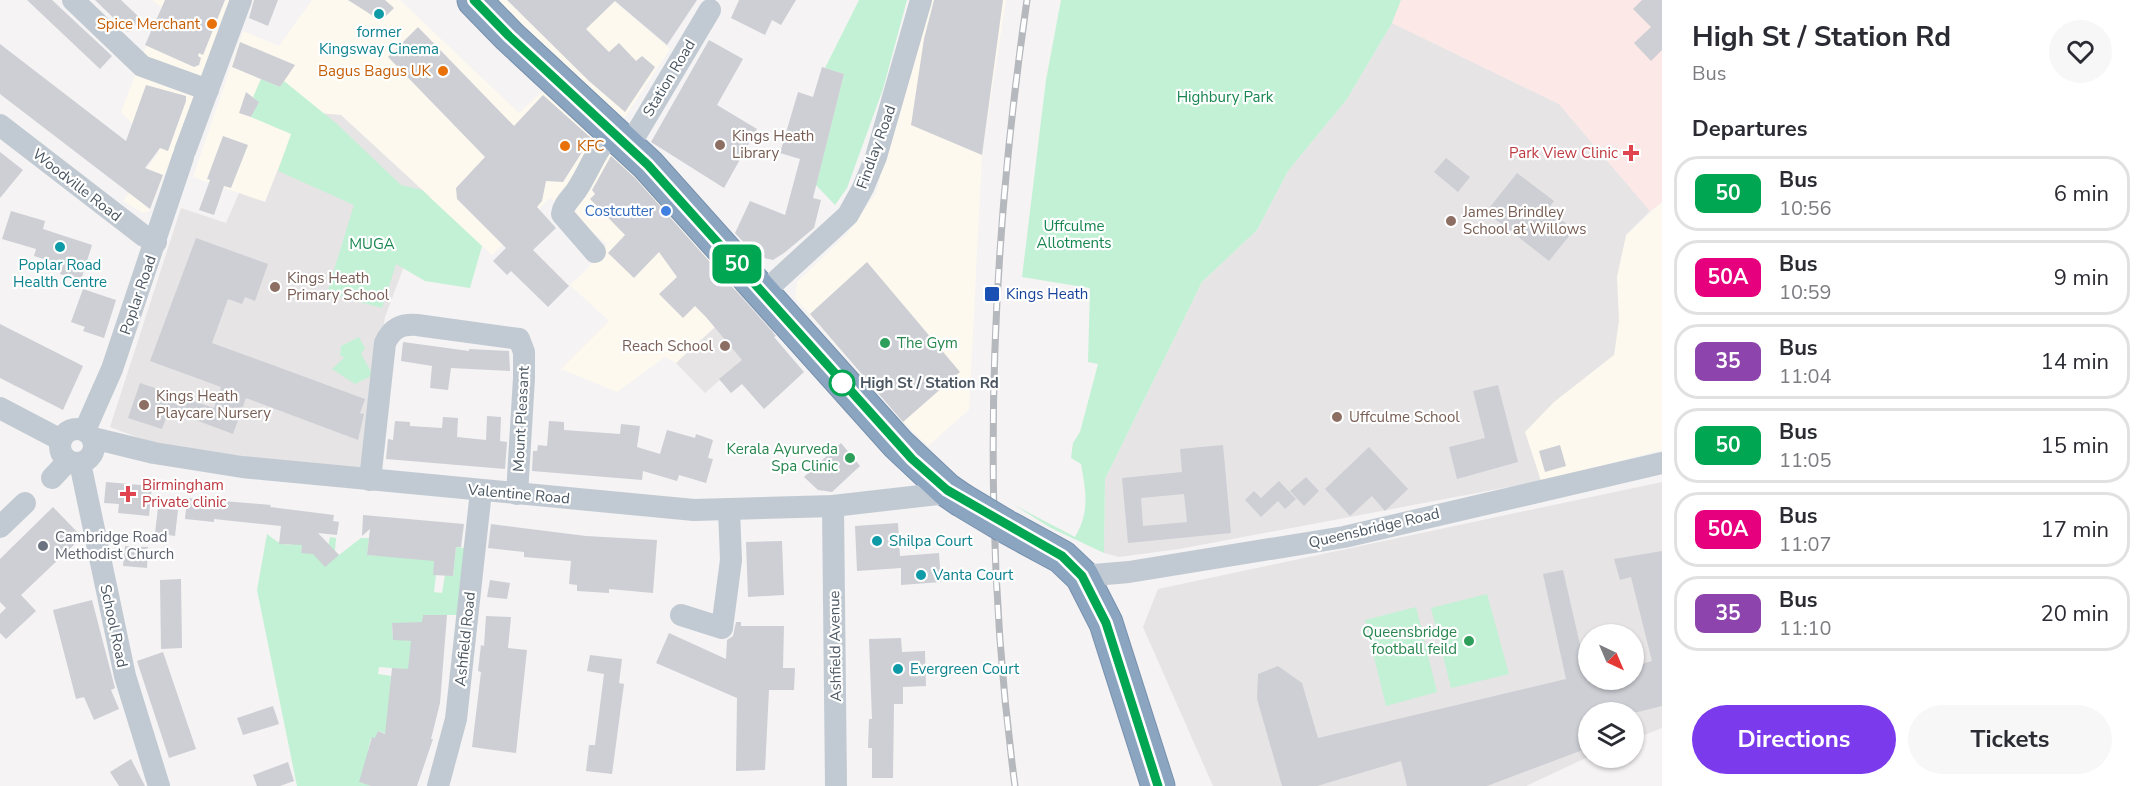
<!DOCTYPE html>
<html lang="en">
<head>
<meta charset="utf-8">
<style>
	body { margin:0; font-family:"Nunito Sans",sans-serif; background:#f7f7f7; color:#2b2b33; height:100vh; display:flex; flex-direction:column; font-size:22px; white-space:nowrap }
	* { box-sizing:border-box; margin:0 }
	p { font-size:20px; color:#7c7c81 }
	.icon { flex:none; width:33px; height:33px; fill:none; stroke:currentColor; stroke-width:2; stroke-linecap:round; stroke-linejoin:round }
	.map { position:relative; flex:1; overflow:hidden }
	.sheet { display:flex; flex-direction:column; background:#fff; width:480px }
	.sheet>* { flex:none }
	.badge { padding:0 12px; border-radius:9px; font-size:21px; line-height:39px }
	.needle { width:39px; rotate:136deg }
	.buttons { position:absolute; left:1578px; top:624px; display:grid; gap:12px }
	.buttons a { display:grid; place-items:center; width:66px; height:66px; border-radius:50%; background:#fff; box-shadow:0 2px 4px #0004; font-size:30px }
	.map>.badge { position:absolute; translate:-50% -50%; box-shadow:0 0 0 3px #fff }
	h2 { padding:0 30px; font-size:22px; line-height:54px }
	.round { display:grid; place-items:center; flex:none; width:63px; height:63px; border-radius:32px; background:#f7f7f7 }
	.summary { display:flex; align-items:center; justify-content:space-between; height:102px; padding:0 30px }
	h1 { font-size:28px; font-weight:700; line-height:45px }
	.button { display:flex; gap:12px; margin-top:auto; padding:12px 30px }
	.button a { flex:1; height:69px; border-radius:36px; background:#7c3aed; color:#fff; font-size:24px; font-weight:700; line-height:69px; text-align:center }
	.button a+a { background:#f7f7f7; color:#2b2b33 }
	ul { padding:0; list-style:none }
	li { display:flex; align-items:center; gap:18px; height:75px; margin:0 12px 9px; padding:0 18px; border:3px solid #e1e1e2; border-radius:24px }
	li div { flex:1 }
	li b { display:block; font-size:22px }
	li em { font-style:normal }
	li .badge { min-width:66px; font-weight:700; text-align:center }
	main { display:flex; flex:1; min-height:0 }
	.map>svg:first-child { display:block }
	.commercial { fill:#fdf9ef }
	.education { fill:#e6e4e5; fill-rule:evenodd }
	.medical { fill:#fce8e6 }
	.green { fill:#c3f1d5 }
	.building { fill:#cdcfd5; fill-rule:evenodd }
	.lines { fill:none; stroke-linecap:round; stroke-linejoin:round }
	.highway-casing { stroke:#7690ad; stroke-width:35 }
	.minor { stroke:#c1cad2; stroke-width:22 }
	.highway { stroke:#8ba5c1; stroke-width:33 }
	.rail-casing { stroke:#b5b8bd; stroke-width:7 }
	.rail { stroke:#fff; stroke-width:4.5; stroke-dasharray:14; stroke-linecap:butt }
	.highway-bridge-casing { stroke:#7690ad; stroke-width:35; stroke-linecap:butt }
	.highway-bridge { stroke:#8ba5c1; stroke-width:33 }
	.line-casing { stroke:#fff; stroke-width:14 }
	.line { stroke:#00a651; stroke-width:9 }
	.culture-dot { fill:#0f9aa8; stroke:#fff; stroke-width:2 }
	.food-dot { fill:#e8710a; stroke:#fff; stroke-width:2 }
	.education-dot { fill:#8d6e63; stroke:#fff; stroke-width:2 }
	.health-dot { fill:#e0444e; stroke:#fff; stroke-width:2 }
	.shop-dot { fill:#3f7fe0; stroke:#fff; stroke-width:2 }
	.transit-dot { fill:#1a4fb4; stroke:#fff; stroke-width:2 }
	.leisure-dot { fill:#2e9e5b; stroke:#fff; stroke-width:2 }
	.stop-dot { fill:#fff; stroke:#00a651; stroke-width:3 }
	.worship-dot { fill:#6b7280; stroke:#fff; stroke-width:2 }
	.labels { text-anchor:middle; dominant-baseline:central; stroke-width:4.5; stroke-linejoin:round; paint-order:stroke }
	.food-label { font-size:15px; fill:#c56008; stroke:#fff; text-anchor:end }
	.culture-label { font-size:15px; fill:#0d838f; stroke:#fff; text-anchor:start }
	.street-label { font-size:15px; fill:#4a5661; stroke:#fff }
	.park-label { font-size:15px; fill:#17864f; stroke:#fff }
	.education-label { font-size:15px; fill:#785e54; stroke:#fff; text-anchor:start }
	.health-label { font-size:15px; fill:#be3a42; stroke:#fff; text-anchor:end }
	.shop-label { font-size:15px; fill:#366cbe; stroke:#fff; text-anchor:end }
	.transit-label { font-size:15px; fill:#164399; stroke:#fff; text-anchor:start }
	.leisure-label { font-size:15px; fill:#27864d; stroke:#fff; text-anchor:end }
	.stop-label { font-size:15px; font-weight:bold; fill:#4a5661; stroke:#fff; text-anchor:start }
	.worship-label { font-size:15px; fill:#5b616d; stroke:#fff; text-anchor:start }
</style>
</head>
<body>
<main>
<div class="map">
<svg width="1662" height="786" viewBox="0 0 1662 786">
	<rect width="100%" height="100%" fill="#f5f3f3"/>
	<g class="commercial">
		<polygon points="152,0 233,0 197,97 149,211 143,213 123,201 159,152 121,112 161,7"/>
		<polygon points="312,0 400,0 519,113 546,88 649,189 739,287 715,327 676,363 665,357 617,392 561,369 609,321 570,285 586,270 607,244 550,198 492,255 341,115 284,154 265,202 193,177 243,31 279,46"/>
		<polygon points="498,0 613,0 670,49 621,123"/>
		<polygon points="924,0 1006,0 982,155 969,410 928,446 903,422 795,298 797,282 846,235 876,193"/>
		<polygon points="1662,202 1662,450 1541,481 1524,432 1554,402 1619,321 1617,277 1626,235"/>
	</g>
	<g class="education">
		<polygon points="1392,23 1559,104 1650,211 1626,235 1617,277 1619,321 1614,355 1554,402 1525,432 1541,481 1179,549 1119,557 1104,553 1105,479 1202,282 1257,230 1288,171 1347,99"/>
		<polygon points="319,113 341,115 430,197 385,317 362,472 157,445 110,427 181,208 226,223 239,193 265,202 284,154"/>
		<polygon points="739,287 776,330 705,393 676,363 715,327 706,317"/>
		<path d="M1662,482V728L1634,739V712H1588V757L1526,786H1213L1143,627L1158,589ZM1588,634H1634V680H1588Z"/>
	</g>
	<polygon class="medical" points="1401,0 1662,0 1662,202 1650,211 1559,104 1392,23"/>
	<g class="green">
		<polygon points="859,0 907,0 883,89 847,188 835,205 816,185 844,74 825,68"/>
		<path d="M1061,0H1401L1392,23L1347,99L1288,171L1257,230L1202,282L1105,479L1104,553L1051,528L1014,505L1075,537C1090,512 1086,492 1081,464L1071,458L1073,443L1080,432L1098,364L1088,362L1090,288L1022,277L1046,80Z"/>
		<polygon points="261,79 280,87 284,81 337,124 401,185 422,190 482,246 470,288 425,281 396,264 382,308 327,293 354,205 278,171 291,134 251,117 258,102 253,97"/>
		<polygon points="359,337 365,348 361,354 373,375 355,384 332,369 345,357 340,356 341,346"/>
		<path d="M267,534C279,544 288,549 303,540L301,552L309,553L328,547L330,537L336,538L335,551L339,555L361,538H369L367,555C391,558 414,550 438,545L433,575H436L434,592L442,593L445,575L453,576L456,547L465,548L458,615H447L422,622L392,624L393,639L419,642L416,670L379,667L378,674L391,676L390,692L405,740L378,731L376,738H371L368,750L398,760L359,782L371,786H297L257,590Z"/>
		<polygon points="1487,594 1509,674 1451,688 1431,608"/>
		<polygon points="1416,607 1437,692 1386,706 1365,620"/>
	</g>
	<g class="building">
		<polygon points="27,0 52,0 112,56 100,69"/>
		<polygon points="95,0 121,0 141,19 128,32"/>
		<polygon points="165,0 225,0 203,55 199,53 198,56 201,58 199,65 194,67 145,45"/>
		<polygon points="254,0 278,0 268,26 249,18"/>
		<polygon points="348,0 385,0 394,8 381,21"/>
		<polygon points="507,0 697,0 667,45 615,1 586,29 609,52 619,43 636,61 642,56 655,67 625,112 589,81"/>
		<polygon points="739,0 796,0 781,25 772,20 765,35 731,18"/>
		<polygon points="934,0 1003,0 982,155 911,125 924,39"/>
		<polygon points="1642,0 1662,0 1662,50 1651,61 1634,43 1651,27 1633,9"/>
		<polygon points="418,27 514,126 543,95 591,138 563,182 546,181 542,201 537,207 556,228 533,250 569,286 548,307 511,271 507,275 493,261 506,248 457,199 456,188 485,157 388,57"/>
		<polygon points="709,40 743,59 717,105 757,129 724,188 651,142"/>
		<polygon points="240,42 295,65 280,87 232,67"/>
		<polygon points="0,44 126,141 146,85 186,96 186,101 168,151 160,148 145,168 163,175 150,209 0,94"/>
		<polygon points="822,67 844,74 813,198 821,200 814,228 784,253 773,260 756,256 735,233 750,201 785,215 800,159 780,153 798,92 813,97"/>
		<polygon points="246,92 259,102 251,117 239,113"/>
		<polygon points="223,136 248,145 231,188 224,186 214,215 199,210 210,180 207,179"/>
		<polygon points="0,152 23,170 0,198"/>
		<polygon points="611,156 635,178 776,336 774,337 804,372 764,409 742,384 731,393 719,379 742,360 706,317 695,306 683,318 659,294 677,277 659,252 634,278 608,253 625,235 590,199 595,194 592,190"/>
		<polygon points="1446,158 1470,177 1458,192 1434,172"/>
		<polygon points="1517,173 1554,201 1548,209 1574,230 1549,261 1486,212"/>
		<polygon points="11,211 45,221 43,229 92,245 81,280 60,274 63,265 34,256 36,249 2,239"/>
		<polygon points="196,238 268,264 255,301 245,297 242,304 228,299 212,343 365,399 360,413 364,414 358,440 246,398 233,434 169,410 162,429 128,418 140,383 214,408 221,387 150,361"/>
		<polygon points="867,262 960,372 903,422 810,314"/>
		<polygon points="83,289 116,300 104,338 83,331 85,327 71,322"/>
		<polygon points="0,324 83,366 63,410 0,378"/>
		<polygon points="403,342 469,351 469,349 509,351 510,371 451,368 448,390 430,388 432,366 401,361"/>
		<polygon points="1498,385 1518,462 1457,479 1449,447 1485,438 1473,391"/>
		<polygon points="487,416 501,417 500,441 507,442 505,469 386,459 388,439 393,440 395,421 410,422 410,426 442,428 443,417 458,418 457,437 486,440"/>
		<polygon points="549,421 564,422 564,430 620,434 621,424 640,426 637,447 660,454 667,430 695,438 696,434 713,440 708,458 713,459 706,483 679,475 677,481 643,471 642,480 532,471 533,451 537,451 538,445 547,446"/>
		<polygon points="841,443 860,466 832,492 818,490 804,477"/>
		<path d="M1223,445L1231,533L1128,543L1122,478L1182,472L1180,449ZM1184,494L1187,522L1143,526L1141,498Z"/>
		<polygon points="1560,445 1566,466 1545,472 1539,451"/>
		<polygon points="1369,447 1408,489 1385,511 1372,496 1350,516 1325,489"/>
		<polygon points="1306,477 1319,491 1304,506 1290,491"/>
		<polygon points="1279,481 1296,499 1285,509 1278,501 1261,517 1245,500 1254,491 1261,498"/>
		<polygon points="106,482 152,486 149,516 118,513 119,504 104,503"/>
		<polygon points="187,498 271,505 270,507 334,515 333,521 339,522 337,535 318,533 339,555 325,567 313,554 301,553 302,545 279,544 281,526 214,519 214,522 185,519"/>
		<polygon points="53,507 82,537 21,595 36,611 6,639 0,633 0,614 6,608 0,602 0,559"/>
		<polygon points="158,508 178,510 175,536 155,533"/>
		<polygon points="363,515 464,524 461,547 456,547 453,576 433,575 434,561 367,555 370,529 362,536"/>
		<polygon points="898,523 900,556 939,553 941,582 901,585 901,568 857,571 855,526"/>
		<polygon points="491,524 586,536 657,540 653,593 609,589 609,593 577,591 577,585 569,584 571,561 524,557 524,552 488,548"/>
		<polygon points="782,541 784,595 748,597 746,542"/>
		<polygon points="125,546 148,547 147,568 123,566"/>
		<polygon points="1662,551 1662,706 1638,712 1588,712 1588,748 1487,786 1407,786 1401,761 1317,786 1282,786 1257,699 1258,674 1278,666 1302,683 1318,738 1566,679 1543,574 1563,570 1588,680 1634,680 1634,666 1652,661 1631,577 1620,580 1614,559"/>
		<polygon points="181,579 182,648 161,649 160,580"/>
		<polygon points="490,580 510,583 507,599 487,597"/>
		<polygon points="92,600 115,688 111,690 119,709 94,720 84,697 76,699 53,610"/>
		<polygon points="423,615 447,615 440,703 431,739 433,739 417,786 371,786 359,782 372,737 375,738 378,731 385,734 392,668 408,669 411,641 393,640 392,623 422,622"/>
		<polygon points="486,616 511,617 508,648 527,650 516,753 472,747 481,672 478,671 481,645 484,646"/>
		<polygon points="736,622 741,622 741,626 784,626 783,668 795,668 794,690 769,690 765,770 736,771 737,698 656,663 669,633 726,659 727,640 733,636"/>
		<polygon points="901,638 902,652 925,651 926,686 903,687 903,704 894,704 893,778 872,778 872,748 868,748 869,719 872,719 869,639"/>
		<polygon points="163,652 196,749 169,758 137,661"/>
		<polygon points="590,655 622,659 619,683 624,684 612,774 586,771 589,745 595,745 604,674 587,671"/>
		<polygon points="273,706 279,724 243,735 237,718"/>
		<polygon points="131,759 145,786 119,786 110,772"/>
		<polygon points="288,762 294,781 280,786 257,786 253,775"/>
	</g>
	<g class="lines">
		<g class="highway-casing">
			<g id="highway">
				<polyline points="474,0 509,36 648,165 898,444 947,490 960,499"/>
				<polyline points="1005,526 1062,557 1082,576 1106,623 1158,786"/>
			</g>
		</g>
		<g class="minor">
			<polyline points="73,0 142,66 208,90"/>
			<polyline points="0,125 144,236 156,242"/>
			<polyline points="629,146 710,10"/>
			<polyline points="185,151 241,0"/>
			<path d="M595,252L562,214C563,205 570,199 576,191C590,170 595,150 613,132"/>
			<polyline points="763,293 848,215 863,188 876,157 921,0"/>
			<polyline points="0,408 61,440"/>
			<circle cx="77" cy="446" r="17"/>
			<polyline points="85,430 112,369 183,157"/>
			<polyline points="93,438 154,453 242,467 694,510 833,506 938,494 947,490"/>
			<polyline points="80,463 125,676 159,786"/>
			<polyline points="52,478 68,461"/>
			<path d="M370,480L385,343C392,328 401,324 417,325L519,339L524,352V378L517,494"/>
			<polyline points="833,506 836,786"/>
			<polyline points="0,527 25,503"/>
			<polyline points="1082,576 1129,572 1344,537 1662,463"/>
			<polyline points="681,615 722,628 731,560 729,510"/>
			<polyline points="438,786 456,719 481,491"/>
		</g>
		<use href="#highway" class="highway"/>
		<g class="rail-casing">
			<path id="rail" d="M1015,786C980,524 989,261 1027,0"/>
		</g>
		<use href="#rail" class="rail"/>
		<g class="highway-bridge-casing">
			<polyline id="highway-bridge" points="960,499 1005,526"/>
		</g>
		<use href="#highway-bridge" class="highway-bridge"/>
	</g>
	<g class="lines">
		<g class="line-casing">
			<polyline id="line" points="474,0 509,36 648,165 912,459 947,490 1062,556 1082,576 1106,623 1158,786"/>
		</g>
		<use href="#line" class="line"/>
	</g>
	<g class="culture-dot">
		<circle cx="379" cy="14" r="6"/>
		<circle cx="60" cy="247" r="6"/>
		<circle cx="877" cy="541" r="6"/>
		<circle cx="921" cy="575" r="6"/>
		<circle cx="898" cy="669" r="6"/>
	</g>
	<g class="food-dot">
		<circle cx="212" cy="24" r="6"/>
		<circle cx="443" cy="71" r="6"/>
		<circle cx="565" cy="146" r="6"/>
	</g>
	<g class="education-dot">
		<circle cx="720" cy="145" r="6"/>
		<circle cx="1451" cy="221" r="6"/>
		<circle cx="275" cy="287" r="6"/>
		<circle cx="725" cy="346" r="6"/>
		<circle cx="144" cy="405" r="6"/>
		<circle cx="1337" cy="417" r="6"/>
	</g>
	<g class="health-dot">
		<path d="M1628 144h6v6h6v6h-6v6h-6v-6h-6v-6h6z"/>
		<path d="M125 485h6v6h6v6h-6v6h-6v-6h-6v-6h6z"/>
	</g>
	<circle class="shop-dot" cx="666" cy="211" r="6"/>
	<rect class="transit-dot" x="984" y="286" width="16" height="16" rx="3"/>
	<g class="leisure-dot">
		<circle cx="885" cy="343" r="6"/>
		<circle cx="850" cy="458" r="6"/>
		<circle cx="1469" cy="641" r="6"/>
	</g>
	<circle class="stop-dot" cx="842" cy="383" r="12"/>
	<circle class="worship-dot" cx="43" cy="546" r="6"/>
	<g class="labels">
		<g class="food-label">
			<text x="200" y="24">Spice Merchant</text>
			<text x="431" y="71">Bagus Bagus UK</text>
			<text x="577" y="146" text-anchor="start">KFC</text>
		</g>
		<g class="culture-label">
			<text x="379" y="32" text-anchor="middle">former<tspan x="379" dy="17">Kingsway Cinema</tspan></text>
			<text x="60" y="265" text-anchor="middle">Poplar Road<tspan x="60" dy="17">Health Centre</tspan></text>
			<text x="889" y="541">Shilpa Court</text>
			<text x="933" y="575">Vanta Court</text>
			<text x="910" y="669">Evergreen Court</text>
		</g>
		<g class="street-label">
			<text transform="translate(669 78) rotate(-59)">Station Road</text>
			<text transform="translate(876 147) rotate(-70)">Findlay Road</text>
			<text transform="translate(77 185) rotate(38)">Woodville Road</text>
			<text transform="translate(138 295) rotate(-71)">Poplar Road</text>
			<text transform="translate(521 419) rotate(-87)">Mount Pleasant</text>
			<text transform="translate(519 494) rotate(5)">Valentine Road</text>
			<text transform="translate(1374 528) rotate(-13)">Queensbridge Road</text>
			<text transform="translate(114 626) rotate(78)">School Road</text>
			<text transform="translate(465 639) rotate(-84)">Ashfield Road</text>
			<text transform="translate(835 646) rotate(-91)">Ashfield Avenue</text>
		</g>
		<g class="park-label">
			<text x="1225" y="97">Highbury Park</text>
			<text x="1074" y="226">Uffculme<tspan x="1074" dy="17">Allotments</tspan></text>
			<text x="372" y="244">MUGA</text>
		</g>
		<g class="education-label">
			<text x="732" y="136">Kings Heath<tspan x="732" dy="17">Library</tspan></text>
			<text x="1463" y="212">James Brindley<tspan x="1463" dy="17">School at Willows</tspan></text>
			<text x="287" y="278">Kings Heath<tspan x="287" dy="17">Primary School</tspan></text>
			<text x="713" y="346" text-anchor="end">Reach School</text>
			<text x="156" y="396">Kings Heath<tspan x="156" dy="17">Playcare Nursery</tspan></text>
			<text x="1349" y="417">Uffculme School</text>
		</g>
		<g class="health-label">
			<text x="1618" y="153">Park View Clinic</text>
			<text x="142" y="485" text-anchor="start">Birmingham<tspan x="142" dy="17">Private clinic</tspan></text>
		</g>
		<g class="shop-label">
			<text x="654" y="211">Costcutter</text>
		</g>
		<g class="transit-label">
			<text x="1006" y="294">Kings Heath</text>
		</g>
		<g class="leisure-label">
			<text x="897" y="343" text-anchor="start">The Gym</text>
			<text x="838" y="449">Kerala Ayurveda<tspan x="838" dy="17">Spa Clinic</tspan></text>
			<text x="1457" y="632">Queensbridge<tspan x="1457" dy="17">football feild</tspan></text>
		</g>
		<g class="stop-label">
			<text x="860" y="383">High St / Station Rd</text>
		</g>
		<g class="worship-label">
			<text x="55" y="537">Cambridge Road<tspan x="55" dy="17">Methodist Church</tspan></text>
		</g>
	</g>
</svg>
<div class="buttons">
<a><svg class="needle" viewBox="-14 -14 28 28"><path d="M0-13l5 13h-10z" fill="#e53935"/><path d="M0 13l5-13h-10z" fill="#7c7c81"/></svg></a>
<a><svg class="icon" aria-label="layers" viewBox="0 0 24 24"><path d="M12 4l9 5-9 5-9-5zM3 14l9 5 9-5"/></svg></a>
</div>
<b class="badge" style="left:737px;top:264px;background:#00a651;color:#fff">50</b>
</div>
<section class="sheet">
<div class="summary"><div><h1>High St / Station Rd</h1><p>Bus</p></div><a class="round"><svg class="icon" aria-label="heart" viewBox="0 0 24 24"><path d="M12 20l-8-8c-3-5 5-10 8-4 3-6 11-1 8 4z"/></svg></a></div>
<h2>Departures</h2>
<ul>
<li><span class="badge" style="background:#00a651;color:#fff">50</span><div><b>Bus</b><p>10:56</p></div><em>6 min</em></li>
<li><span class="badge" style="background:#e6007e;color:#fff">50A</span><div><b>Bus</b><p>10:59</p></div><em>9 min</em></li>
<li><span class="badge" style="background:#8e44ad;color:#fff">35</span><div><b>Bus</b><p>11:04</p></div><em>14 min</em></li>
<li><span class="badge" style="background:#00a651;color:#fff">50</span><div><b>Bus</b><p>11:05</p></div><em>15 min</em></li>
<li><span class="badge" style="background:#e6007e;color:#fff">50A</span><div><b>Bus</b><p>11:07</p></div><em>17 min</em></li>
<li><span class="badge" style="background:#8e44ad;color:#fff">35</span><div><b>Bus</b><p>11:10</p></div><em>20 min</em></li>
</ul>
<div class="button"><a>Directions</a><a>Tickets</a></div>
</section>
</main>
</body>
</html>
